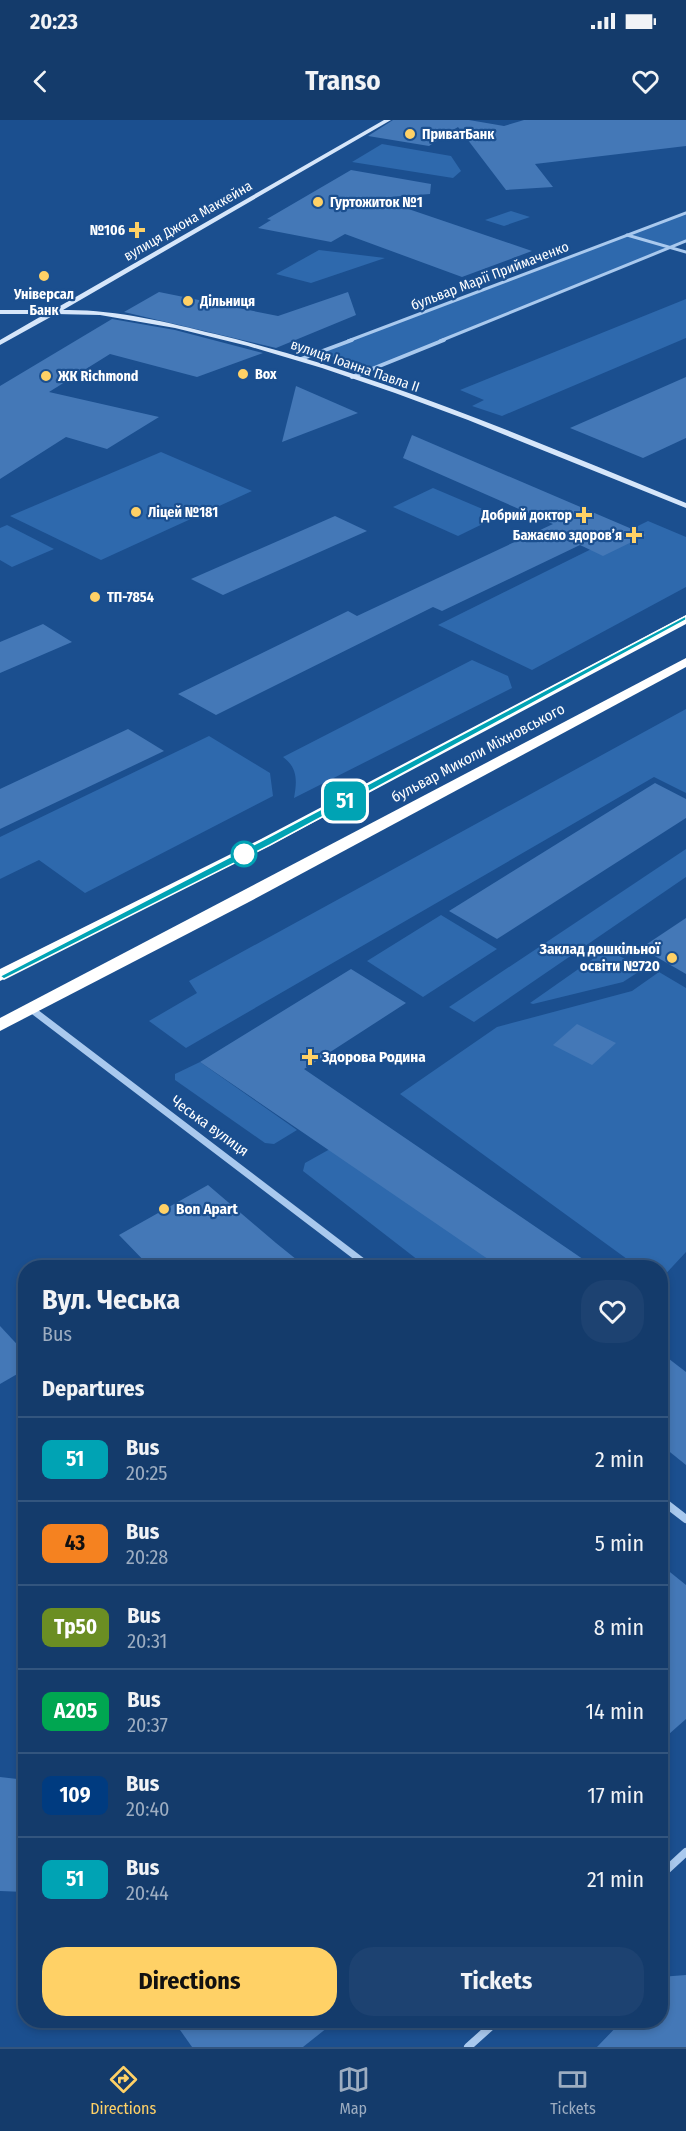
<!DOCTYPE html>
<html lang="en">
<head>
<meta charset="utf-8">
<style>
	body { margin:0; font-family:"Fira Sans Condensed",sans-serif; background:#1d4271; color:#f1f3f6; height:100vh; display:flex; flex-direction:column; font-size:22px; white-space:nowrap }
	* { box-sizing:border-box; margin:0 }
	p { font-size:20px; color:#9dadc1 }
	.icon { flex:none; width:33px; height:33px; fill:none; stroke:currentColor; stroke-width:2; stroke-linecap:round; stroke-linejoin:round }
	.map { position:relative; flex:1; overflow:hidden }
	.side { position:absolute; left:18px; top:1140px; width:650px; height:768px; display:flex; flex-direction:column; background:#143b6b; border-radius:24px; box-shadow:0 3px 9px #0003,0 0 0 2px #33557e }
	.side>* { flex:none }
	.badge { padding:0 12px; border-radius:9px; font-size:21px; line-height:39px }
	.map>.badge { position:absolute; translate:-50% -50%; box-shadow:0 0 0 3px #fff }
	h2 { padding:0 24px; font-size:22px; line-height:54px }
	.round { display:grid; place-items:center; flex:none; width:63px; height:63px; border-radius:24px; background:#1d4271 }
	.headline { display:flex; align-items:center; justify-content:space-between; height:102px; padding:0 24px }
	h1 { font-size:28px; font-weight:700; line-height:45px }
	.cta { display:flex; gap:12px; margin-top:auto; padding:12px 24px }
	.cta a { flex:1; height:69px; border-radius:24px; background:#ffd166; color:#111; font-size:24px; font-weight:700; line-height:69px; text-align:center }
	.cta a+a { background:#1d4271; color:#f1f3f6 }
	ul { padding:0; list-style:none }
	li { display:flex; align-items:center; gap:18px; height:84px; padding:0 24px; border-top:2px solid #33557e }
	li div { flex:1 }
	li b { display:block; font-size:22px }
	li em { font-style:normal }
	li .badge { min-width:66px; font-weight:700; text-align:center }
	.status { display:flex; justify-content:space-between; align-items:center; height:42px; padding:0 30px; background:#143b6b; direction:ltr }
	.status svg { height:16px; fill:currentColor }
	header { display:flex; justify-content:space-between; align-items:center; height:78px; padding:0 24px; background:#143b6b; font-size:27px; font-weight:700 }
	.tabs { display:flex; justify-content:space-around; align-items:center; height:84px; border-top:2px solid #33557e; background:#143b6b; font-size:16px; color:#9dadc1 }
	.tabs a { display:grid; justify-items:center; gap:3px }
	.tabs .on { color:#ffd166 }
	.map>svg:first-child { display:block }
	.green { fill:#2e69ad }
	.building { fill:#4478b7 }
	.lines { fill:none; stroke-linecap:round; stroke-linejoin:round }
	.street-far3 { stroke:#a9c9ee; stroke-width:3 }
	.street-far2 { stroke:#a9c9ee; stroke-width:4 }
	.street-far1 { stroke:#a9c9ee; stroke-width:7 }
	.street { stroke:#a9c9ee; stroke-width:8 }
	.secondary { fill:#d6e6fa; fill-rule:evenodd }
	.highway { fill:#fff; fill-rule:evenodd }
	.line { fill:#00a3b4; stroke:#fff; stroke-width:1.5 }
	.poi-dot { fill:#ffd166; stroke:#1b4f8f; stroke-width:2 }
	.stop-dot { fill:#fff; stroke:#00a3b4; stroke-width:3 }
	.labels { text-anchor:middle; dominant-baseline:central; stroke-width:4.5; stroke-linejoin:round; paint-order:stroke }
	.far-poi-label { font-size:14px; font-weight:bold; fill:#fff; stroke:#1b4f8f; text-anchor:start }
	.far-street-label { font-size:14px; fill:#fff; stroke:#1b4f8f }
	.street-label { font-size:15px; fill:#fff; stroke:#1b4f8f }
	.poi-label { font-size:15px; font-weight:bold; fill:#fff; stroke:#1b4f8f; text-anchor:start }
</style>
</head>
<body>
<div class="status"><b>20:23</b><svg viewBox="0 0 49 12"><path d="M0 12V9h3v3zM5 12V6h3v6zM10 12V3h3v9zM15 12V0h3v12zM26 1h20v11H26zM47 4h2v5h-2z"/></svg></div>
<header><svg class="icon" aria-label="back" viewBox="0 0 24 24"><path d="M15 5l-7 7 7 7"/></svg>Transo<svg class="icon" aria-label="heart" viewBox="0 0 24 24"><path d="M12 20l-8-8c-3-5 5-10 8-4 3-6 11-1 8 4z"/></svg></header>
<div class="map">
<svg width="686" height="1927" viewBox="0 0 686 1927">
	<rect width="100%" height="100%" fill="#1b4f8f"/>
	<g class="green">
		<polygon points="382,24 451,36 461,51 453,58 352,42"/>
		<polygon points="511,91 530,97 504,106 485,100"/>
		<polygon points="686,93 686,121 369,250 319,232"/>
		<polygon points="319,130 385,138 311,163 276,154"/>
		<polygon points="686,179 686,218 502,296 472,286 484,280 460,270"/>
		<polygon points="161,332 252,371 101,440 10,396"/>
		<polygon points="433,368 499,396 458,416 393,387"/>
		<polygon points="648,401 686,417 686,467 532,550 438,505"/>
		<polygon points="7,405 54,429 12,447 0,440 0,408"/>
		<path d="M472,540L508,556L512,568L294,678C297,661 298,648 283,637Z"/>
		<polygon points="686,589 686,673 654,657 186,928 149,901 197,873 189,861"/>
		<polygon points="209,616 270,653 273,676 85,773 39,740 0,759 0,717"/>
		<polygon points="686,729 686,757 474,902 449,887"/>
		<polygon points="441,795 497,829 423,877 367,841"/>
		<polygon points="607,829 643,849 623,862 533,884 530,883"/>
		<polygon points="659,852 686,868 686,1132 660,1160 660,1148 638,1147 400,974 497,907 632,871"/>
		<polygon points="200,942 297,1010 274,1024 265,1023 175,960 175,954"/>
		<polygon points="330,1029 501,1147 427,1147 303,1051 305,1043"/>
	</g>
	<g class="building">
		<polygon points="393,0 469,0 504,6 524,0 686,0 686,26 535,44 553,67 506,70 458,7 429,26 368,16"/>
		<polygon points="351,50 431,64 430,74 376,78 532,131 462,157 345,114 331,122 258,108 271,100 267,99"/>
		<polygon points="159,172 278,196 348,172 356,195 276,228 124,192"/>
		<polygon points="112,199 175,210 263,233 197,257 110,234 49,272 159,297 107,329 66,317 0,359 0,266"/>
		<polygon points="686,257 686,318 643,338 570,308"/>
		<polygon points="296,266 358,293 282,322"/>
		<polygon points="412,315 646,415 603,436 580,425 442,491 433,487 216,595 178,574 348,491 357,496 553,404 403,338"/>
		<polygon points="335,396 367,411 223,475 191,459"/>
		<polygon points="43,504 72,522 0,553 0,522"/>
		<polygon points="128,609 164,631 0,709 0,669"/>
		<polygon points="655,663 686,679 686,698 497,819 449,791"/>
		<polygon points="686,798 686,854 641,828"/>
		<polygon points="351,849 406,883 304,949 596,1148 501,1148 200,942"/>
		<polygon points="577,904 616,923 592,945 553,925"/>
		<polygon points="208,1065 276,1123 307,1148 151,1148 119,1115"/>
		<polygon points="0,1206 26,1234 26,1249 0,1264"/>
		<polygon points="660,1232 686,1252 686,1345 660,1324"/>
		<polygon points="660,1444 686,1465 686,1599 660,1622"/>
		<polygon points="0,1657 26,1660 26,1772 0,1771"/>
		<polygon points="686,1855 686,1927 597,1927 623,1900 660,1900 660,1857"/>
		<polygon points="173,1900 337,1900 303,1927 192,1927"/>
	</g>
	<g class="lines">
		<g class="street-far3">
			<polyline points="627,115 686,132"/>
			<polyline points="348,221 686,93"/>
			<polyline points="440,221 686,121"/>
		</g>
		<g class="street-far2">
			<polyline points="301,239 352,220"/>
			<polyline points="352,257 444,220"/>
		</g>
		<polyline class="street-far1" points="31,889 371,1148"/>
		<g class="street">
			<polyline points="660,1379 686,1399"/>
			<polyline points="660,1756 686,1732"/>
			<polyline points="468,1927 498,1900"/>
		</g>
		<path class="secondary" d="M384,0H391L63,190C114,189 166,202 215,214C378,253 532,320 686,383V388L468,300L395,273L322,248L248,226L175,208L100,195L56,194L0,225V220L45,194H0V190H53Z"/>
		<g class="highway">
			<polygon points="686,495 686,504 271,725 0,861 0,849 261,719"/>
			<polygon points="686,538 686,547 247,783 0,911 0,898"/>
		</g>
	</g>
	<polygon class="line" points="686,496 686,500 270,725 4,859 0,856 263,720"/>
	<g class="poi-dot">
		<circle cx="410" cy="14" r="6"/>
		<circle cx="318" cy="82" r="6"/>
		<path d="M134 101h6v6h6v6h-6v6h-6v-6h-6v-6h6z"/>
		<circle cx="44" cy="156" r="6"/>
		<circle cx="188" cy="181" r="6"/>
		<circle cx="243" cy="254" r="6"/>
		<circle cx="46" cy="256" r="6"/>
		<circle cx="136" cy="392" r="6"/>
		<path d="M581 386h6v6h6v6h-6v6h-6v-6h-6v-6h6z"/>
		<path d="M631 406h6v6h6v6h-6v6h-6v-6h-6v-6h6z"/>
		<circle cx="95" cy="477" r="6"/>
		<circle cx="672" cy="838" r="6"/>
		<path d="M307 928h6v6h6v6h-6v6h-6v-6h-6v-6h6z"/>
		<circle cx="164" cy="1089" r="6"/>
	</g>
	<circle class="stop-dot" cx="244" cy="734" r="12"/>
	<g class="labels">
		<g class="far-poi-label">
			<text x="422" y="14">ПриватБанк</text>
			<text x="330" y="82">Гуртожиток №1</text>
			<text x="125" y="110" text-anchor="end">№106</text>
			<text x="44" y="174" text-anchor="middle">Універсал<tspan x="44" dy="16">Банк</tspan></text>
			<text x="200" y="181">Дільниця</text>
			<text x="255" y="254">Box</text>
			<text x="58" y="256">ЖК Richmond</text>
			<text x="148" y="392">Ліцей №181</text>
			<text x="572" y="395" text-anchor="end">Добрий доктор</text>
			<text x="622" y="415" text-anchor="end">Бажаємо здоровʼя</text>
			<text x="107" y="477">ТП-7854</text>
		</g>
		<g class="far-street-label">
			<text transform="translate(188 101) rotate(-30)">вулиця Джона Маккейна</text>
			<text transform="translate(490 156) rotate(-21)">бульвар Марії Приймаченко</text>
			<text transform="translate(355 246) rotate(19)">вулиця Іоанна Павла II</text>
		</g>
		<g class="street-label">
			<text transform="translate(478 633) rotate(-28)">бульвар Миколи Міхновського</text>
			<text transform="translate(210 1006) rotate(36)">Чеська вулиця</text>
		</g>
		<g class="poi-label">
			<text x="660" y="829" text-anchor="end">Заклад дошкільної<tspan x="660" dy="17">освіти №720</tspan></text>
			<text x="322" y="937">Здорова Родина</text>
			<text x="176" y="1089">Bon Apart</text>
		</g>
	</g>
</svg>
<b class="badge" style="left:345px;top:681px;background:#00a3b4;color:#fff">51</b>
<section class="side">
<div class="headline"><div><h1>Вул. Чеська</h1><p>Bus</p></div><a class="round"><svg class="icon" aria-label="heart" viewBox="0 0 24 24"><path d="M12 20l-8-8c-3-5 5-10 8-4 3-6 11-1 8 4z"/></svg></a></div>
<h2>Departures</h2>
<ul>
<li><span class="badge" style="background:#00a3b4;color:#fff">51</span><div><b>Bus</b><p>20:25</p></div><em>2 min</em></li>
<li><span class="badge" style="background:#f58220;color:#111">43</span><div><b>Bus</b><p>20:28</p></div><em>5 min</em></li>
<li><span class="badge" style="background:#6b8e23;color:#fff">Тр50</span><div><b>Bus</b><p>20:31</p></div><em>8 min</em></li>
<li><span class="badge" style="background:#00a651;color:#fff">А205</span><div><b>Bus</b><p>20:37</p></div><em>14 min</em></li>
<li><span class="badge" style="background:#003b80;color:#fff">109</span><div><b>Bus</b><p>20:40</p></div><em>17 min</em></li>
<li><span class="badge" style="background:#00a3b4;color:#fff">51</span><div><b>Bus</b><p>20:44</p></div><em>21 min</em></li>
</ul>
<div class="cta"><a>Directions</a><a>Tickets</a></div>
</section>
</div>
<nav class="tabs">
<a class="on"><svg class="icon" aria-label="directions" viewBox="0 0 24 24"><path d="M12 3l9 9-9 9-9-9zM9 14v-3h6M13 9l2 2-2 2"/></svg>Directions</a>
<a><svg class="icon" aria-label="map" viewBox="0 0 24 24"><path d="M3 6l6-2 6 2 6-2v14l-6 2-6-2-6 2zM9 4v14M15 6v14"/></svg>Map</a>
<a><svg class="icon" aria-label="tickets" viewBox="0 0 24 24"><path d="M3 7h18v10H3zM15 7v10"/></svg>Tickets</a>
</nav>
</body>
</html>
